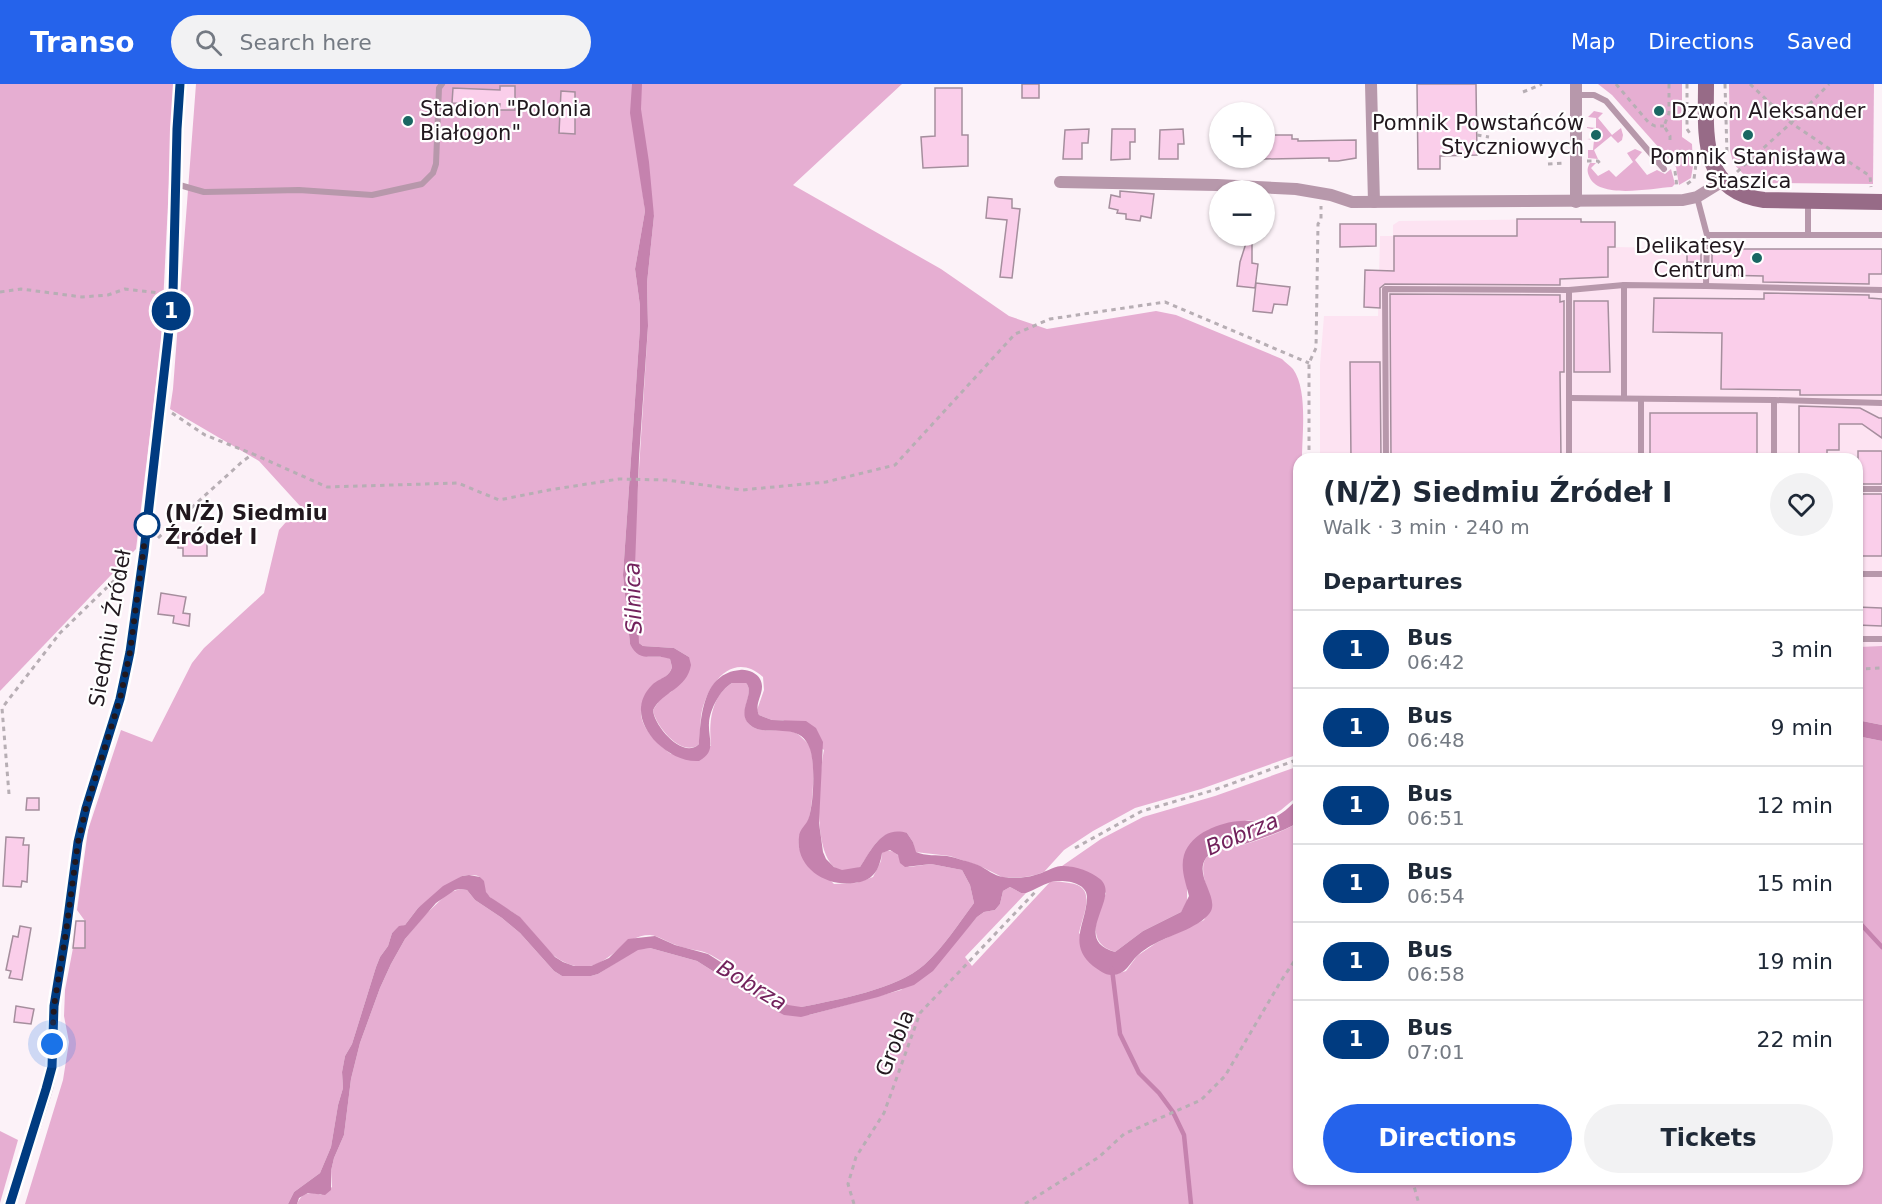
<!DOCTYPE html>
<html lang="en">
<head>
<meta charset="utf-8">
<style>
	body { margin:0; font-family:"DejaVu Sans",sans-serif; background:#f2f2f3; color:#1f2937; height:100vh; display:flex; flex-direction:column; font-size:22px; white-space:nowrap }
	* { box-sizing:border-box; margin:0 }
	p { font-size:20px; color:#747a83 }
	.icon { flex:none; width:33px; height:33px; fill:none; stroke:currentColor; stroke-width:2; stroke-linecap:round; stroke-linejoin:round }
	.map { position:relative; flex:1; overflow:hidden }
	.panel { position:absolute; left:1293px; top:369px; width:570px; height:732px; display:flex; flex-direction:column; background:#fff; border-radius:18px; box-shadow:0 2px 4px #0004 }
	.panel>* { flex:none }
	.badge { padding:0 12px; border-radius:20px; font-size:21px; line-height:39px }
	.tools { position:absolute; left:1209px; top:18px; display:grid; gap:12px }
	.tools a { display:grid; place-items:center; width:66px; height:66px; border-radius:50%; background:#fff; box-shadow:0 2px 4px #0004; font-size:30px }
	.you { position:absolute; width:30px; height:30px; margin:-15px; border:4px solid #fff; border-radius:50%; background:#1a73e8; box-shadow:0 0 0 9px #1a73e833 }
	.map>.badge { position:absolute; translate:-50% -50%; box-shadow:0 0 0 3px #fff }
	h2 { padding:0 30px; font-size:22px; line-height:54px }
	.round { display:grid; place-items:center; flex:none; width:63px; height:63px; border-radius:32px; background:#f2f2f3 }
	.headline { display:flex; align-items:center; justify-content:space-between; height:102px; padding:0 30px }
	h1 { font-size:28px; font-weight:800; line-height:45px }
	.button { display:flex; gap:12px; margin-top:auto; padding:12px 30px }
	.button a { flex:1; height:69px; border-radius:36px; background:#2563eb; color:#fff; font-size:24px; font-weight:800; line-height:69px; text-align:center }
	.button a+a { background:#f2f2f3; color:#1f2937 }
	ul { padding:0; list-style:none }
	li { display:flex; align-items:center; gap:18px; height:78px; padding:0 30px; border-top:2px solid #e0e1e3 }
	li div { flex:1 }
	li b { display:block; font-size:22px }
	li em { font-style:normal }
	li .badge { min-width:66px; font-weight:700; text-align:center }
	header { display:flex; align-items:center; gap:36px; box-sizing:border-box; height:84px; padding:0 30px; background:#2563eb; color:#fff }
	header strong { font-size:28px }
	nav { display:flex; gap:33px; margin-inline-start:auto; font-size:21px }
	.search { width:420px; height:54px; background:#f2f2f3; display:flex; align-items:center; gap:15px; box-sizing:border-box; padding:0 21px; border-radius:33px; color:#747a83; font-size:22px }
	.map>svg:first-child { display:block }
	.built { fill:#fde3f2 }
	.green { fill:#e6aed2 }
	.water { fill:#c582ae }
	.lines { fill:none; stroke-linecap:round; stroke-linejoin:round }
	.stream { stroke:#c582ae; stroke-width:4.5 }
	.building { fill:#faceea; stroke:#a58e9d; stroke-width:1.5 }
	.path { stroke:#b7aeb4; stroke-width:3; stroke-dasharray:4.5 4.5; stroke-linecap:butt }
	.lane { stroke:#b798ab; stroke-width:6 }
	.street { stroke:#b798ab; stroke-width:12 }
	.secondary { stroke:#976b87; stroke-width:16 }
	.line-casing { stroke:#fff; stroke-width:14 }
	.line { stroke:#003b80; stroke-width:9 }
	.walk { stroke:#21181e; stroke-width:6; stroke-dasharray:0 10.8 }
	.poi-dot { fill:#1a6763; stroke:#fff; stroke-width:2 }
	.stop-dot { fill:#fff; stroke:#003b80; stroke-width:3 }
	.labels { text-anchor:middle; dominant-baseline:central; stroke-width:4.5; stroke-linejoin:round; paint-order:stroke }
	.poi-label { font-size:21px; fill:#21181e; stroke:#fff; text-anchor:start }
	.stop-label { font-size:21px; font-weight:bold; fill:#21181e; stroke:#fff; text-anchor:start }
	.street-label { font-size:21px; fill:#21181e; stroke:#fff }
	.water-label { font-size:22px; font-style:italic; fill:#72225c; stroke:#fff }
</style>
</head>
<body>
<header>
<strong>Transo</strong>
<div class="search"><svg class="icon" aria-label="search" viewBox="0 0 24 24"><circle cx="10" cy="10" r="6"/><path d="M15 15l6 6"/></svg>Search here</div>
<nav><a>Map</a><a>Directions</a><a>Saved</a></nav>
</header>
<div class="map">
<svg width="1882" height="1120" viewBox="0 0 1882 1120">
	<rect width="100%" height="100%" fill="#fcf2f8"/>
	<polygon class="built" points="1581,135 1581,138 1615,138 1615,163 1712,165 1712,183 1720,191 1801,193 1882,165 1882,562 1857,563 1857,375 1320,375 1320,281 1324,232 1378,232 1380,152 1393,152 1393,141 1399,137"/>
	<g class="green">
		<polygon points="0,0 174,0 161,260 136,465 0,607"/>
		<path d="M196,0H902L793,101L941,185L1009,232L1047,245L1156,227L1176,231L1282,275C1285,278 1290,282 1293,285C1308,306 1302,350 1302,375H1299V670L1201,705L1135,724L1093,747L1064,766L1044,788L1035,791L1025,793H1002L980,782L950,772L915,768L913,758L907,749C878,745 874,763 860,783C806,810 819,690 824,666L783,636H772L759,631L757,626L764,606L763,593C732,565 706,602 701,632C700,641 700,651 699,660C683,675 655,642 653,626L663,611L671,608L689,573L674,564L643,562L639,559L638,553V533L634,510V465L648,242L647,199L654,132L639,79L645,127L635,185L640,222V243L623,491L630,560L648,573H666L670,575L672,583C669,593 662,593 656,600C626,627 646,651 671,670L711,662C709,640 710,613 732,599H746C756,610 736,628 750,641C763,652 785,641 799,651C802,654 806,657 809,661C816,674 813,720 809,734C804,749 798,744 799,764L834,800L856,799L873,793L881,777L882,769C894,761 901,776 909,783L931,780L962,786L970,801L974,819C959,839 943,864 924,881C897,905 837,916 801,923H792C777,918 766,906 753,898C740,889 725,879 711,871C700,865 687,866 676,861C667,858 659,852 650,851C617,851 605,898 564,878C546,870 534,847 519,833C510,825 498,821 489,812C478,802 491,787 462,792L418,824L405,841L399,843L392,849L388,862L380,873L376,883L352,960L345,972L342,988L343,1004L338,1021L331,1063L320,1089L294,1108L288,1120H25L63,996L69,958L64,932L65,906L73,864L85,863V837L77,826L88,746L121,646L152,658L192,579L204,564L264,509L279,446L300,422L259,377L170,325L173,305Z"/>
		<polygon points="1598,0 1682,0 1682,53 1692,60 1693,82 1691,94 1679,101 1676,83 1612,11"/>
		<polygon points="1729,0 1874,0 1873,100 1765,99 1746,93 1733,79 1730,66"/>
		<polygon points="1594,27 1603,29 1598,34 1612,51 1621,44 1623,51 1622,56 1618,59 1611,52 1594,66 1598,75 1588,74 1588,66 1593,66 1594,56 1587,55 1601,54 1603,51 1601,47 1587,44 1587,43 1596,44 1596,34 1588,33"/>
		<path d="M1635,65L1642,68L1635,76L1647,91L1657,86L1665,90L1671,85L1675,100L1672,103C1652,104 1598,116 1589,92C1587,87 1587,84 1590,79H1596L1591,84L1598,92L1609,86L1616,93L1633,78L1627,69Z"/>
		<polygon points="1882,562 1882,641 1857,636 1857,563"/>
		<path d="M1857,652L1882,657V1120H297C302,1109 309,1107 321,1111L332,1103L331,1087L334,1074L344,1051L351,995L360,959L380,904L391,880L405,855L425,831L448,809L460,805L467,806L475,816L502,834L520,849L554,887L562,892H591L598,890L638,865L650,864L697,877L771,924L809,931L901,906L965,847L977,833L984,828L995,826L1000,820L1003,807L1010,803L1021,809H1026L965,873L972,882L1050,798C1057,797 1062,798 1069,799C1098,802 1083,830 1079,849L1113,891L1126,887L1137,872L1156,859L1204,836L1212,820C1209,808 1198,786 1206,774C1213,764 1235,763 1246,760C1264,754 1283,748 1299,738V1095H1857Z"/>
		<path d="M1299,682V711L1281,726L1265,736H1249L1208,746L1187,806V818L1181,828L1143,847L1115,868C1084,859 1098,831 1106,809L1072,783L1062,782L1101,755L1143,733L1215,712Z"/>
		<polygon points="0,1047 18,1056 0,1119"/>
	</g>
	<g class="water">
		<path d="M632,0H642L641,25L649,78L654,132L647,199L648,242L639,374L634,510L638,533L639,559L643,562L674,564L689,573L691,581C687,605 663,607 653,626C654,642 683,676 699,660C701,632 703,589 740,586C747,585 757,589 760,595C767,608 753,618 759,631L772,636L806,637L816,644L823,658L819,739L823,768L826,775L834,783L842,786L860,783C871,767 881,741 907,749L913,758L916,768C925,772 937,771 947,772C957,774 969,778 978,781C987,785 994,792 1003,793C1013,794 1026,794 1035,791C1044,789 1052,783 1061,782C1073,781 1091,787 1100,795C1122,813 1069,855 1115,868L1143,847L1181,828L1189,812C1186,799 1180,785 1184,771C1191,749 1220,738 1241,737C1252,736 1267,738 1277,732C1285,728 1292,720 1299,714V738C1284,747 1265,753 1248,759C1237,763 1213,764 1206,774C1194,791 1218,812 1211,827C1203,842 1171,851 1156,859C1150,862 1142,867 1137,872C1129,880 1126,890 1113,891C1106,892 1099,886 1093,882C1067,860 1086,840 1087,814C1088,798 1063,795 1051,798C1042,801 1034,806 1026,809H1021L1010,803L1003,807L1000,820L995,826L984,828L977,833L933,887L914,901L878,913L801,933L784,931L771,924L697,877L650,864L638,866L598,890L591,892H562L554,887L520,849L502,834L475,816L467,806L460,805L455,806L436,819L405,855L391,880L380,904L360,959L351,995L344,1051L334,1074L331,1087V1106L325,1111L308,1109L299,1114L297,1120H288L294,1108L320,1089L331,1063L338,1021L343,1004L342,988L345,972L352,960L376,883L380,873L388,862L392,849L399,842L405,841L418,824L443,802L462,792L469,791L480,793L484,797L486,808L490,813L520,833L555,873L563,878L574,882H591L609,874L628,855L655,852L675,861L708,870L788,921L801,923C837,916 897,905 924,881C943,864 959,839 974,819L970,801L962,786L931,780L905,783L900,779L898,771L890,766L882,769C879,787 873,797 854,799C827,803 795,784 799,753C799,745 807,741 809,733C814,717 815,680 810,665C800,635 766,655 750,641C735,628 756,610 746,599H732C720,606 710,625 709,639C708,656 717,667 699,677C683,678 669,670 657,659C641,643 633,620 652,601C659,594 669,594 672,583L670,575C654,568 640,581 630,560L623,491L640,243V222L635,185L645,127L630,29Z"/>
		<polygon points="1857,636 1882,641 1882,657 1857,652"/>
	</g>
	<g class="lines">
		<g class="stream">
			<polyline points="1857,836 1882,863"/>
			<polyline points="1112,885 1120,950 1139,989 1159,1009 1173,1028 1184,1051 1191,1120"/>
		</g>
	</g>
	<g class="building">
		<rect x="1022" y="0" width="17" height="14"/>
		<polygon points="1417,0 1476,0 1477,71 1440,72 1440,85 1418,85"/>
		<polygon points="500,2 515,2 515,26 499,26 500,20 452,19 453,4 500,6"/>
		<polygon points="935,4 962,4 962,51 968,51 968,82 923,84 921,53 935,52"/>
		<polygon points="561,7 575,8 575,50 559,49"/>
		<polygon points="1089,45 1088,59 1082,59 1082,75 1063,75 1065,46"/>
		<polygon points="1112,45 1135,45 1135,58 1130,58 1130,75 1111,76"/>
		<polygon points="1183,45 1184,60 1178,60 1178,75 1159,75 1160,46"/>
		<polygon points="1267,51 1292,51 1292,55 1298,55 1298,57 1356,56 1356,74 1338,77 1329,77 1329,74 1320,74 1264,75 1264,55 1267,55"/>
		<polygon points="1120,107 1154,110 1151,134 1141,132 1140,137 1126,135 1126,130 1117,129 1118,126 1109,124 1111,111 1120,113"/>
		<polygon points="988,113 1012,115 1012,124 1020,125 1012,194 1000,193 1007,136 986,134"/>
		<polygon points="1517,135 1581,135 1581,138 1615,138 1615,163 1608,163 1608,193 1560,195 1560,201 1385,200 1380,204 1380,224 1364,223 1365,186 1394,187 1394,152 1517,152"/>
		<polygon points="1340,140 1376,140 1376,162 1340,163"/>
		<polygon points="1247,156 1252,156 1252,179 1258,180 1255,204 1237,202 1240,178"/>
		<rect x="1687" y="165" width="14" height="13"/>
		<polygon points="1712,165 1882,165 1882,190 1869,190 1869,200 1763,198 1763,192 1720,191 1712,183"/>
		<polygon points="1256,199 1290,203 1287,221 1274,220 1272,229 1253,227"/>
		<polygon points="1764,209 1869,211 1869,214 1882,215 1882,311 1800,311 1800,306 1721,305 1722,249 1653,248 1654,214 1764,215"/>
		<polygon points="1390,210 1560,211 1560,218 1564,217 1564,288 1560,288 1561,375 1391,375"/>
		<polygon points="1574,217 1608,217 1610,288 1574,288"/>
		<polygon points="1350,278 1380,278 1381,375 1351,375"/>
		<polygon points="1799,322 1860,324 1879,334 1882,334 1882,354 1862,340 1839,340 1839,366 1827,366 1827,375 1799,375"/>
		<rect x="1650" y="329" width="107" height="46"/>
		<rect x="1858" y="367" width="24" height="33"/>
		<polygon points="1859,410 1882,410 1882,472 1857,472"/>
		<polygon points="178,449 207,449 207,472 183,472 183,464 178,464"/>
		<polygon points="161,509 186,513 183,529 190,530 189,542 173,539 174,532 158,530"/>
		<polygon points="1857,523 1882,524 1882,542 1857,541"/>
		<polygon points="27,714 39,714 39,726 26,726"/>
		<polygon points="6,753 24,754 23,761 29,761 27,798 22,797 21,803 3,802"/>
		<polygon points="76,837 85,837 85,864 73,864"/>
		<polygon points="20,842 31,844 22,896 9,894 11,887 6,886 13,852 18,853"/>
		<polygon points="16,922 34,925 31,940 14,938"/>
	</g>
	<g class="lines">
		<g class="path">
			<polyline points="1616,0 1649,39 1655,42 1664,42"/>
			<polyline points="1669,0 1669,29 1664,42 1670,52 1670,58"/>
			<polyline points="1687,0 1687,45 1691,51"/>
			<polyline points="1725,0 1727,70"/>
			<polyline points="1750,0 1791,39 1870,92 1871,103"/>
			<polyline points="1523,8 1542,0"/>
			<polyline points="1477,51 1489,53"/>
			<polyline points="1587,77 1598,77 1601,81"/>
			<polyline points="1548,80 1564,79"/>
			<polyline points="1675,87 1677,103"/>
			<polyline points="1737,88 1791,39 1829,0"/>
			<polyline points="1687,100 1694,95 1696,80"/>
			<polyline points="0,208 21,205 82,213 108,211 125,205 159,209"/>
			<polyline points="172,329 205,351 253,370"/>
			<polyline points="1309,375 1309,279 1316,264 1318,140 1321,136 1321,122"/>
			<polyline points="158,454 243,377 253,370 327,403 458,399 499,416 549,406 619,395 666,396 742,406 826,398 895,381 1015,250 1050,235 1165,218 1309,279"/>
			<polyline points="1857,585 1882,584"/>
			<polyline points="9,710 2,624 60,549 130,481"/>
			<polyline points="1075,764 1142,727 1214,706 1299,675"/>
			<polyline points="1412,1095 1419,1120"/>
			<polyline points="854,1120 848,1100 856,1073 884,1029 920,929 1037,806"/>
			<polyline points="1025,1120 1099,1073 1124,1050 1201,1016 1225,992 1281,897 1299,870"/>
		</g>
		<g class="lane">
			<polyline points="1577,11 1594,11 1606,17 1664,85"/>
			<polyline points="176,100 204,108 299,106 372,111 422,100 433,89 436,80 439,4 442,0"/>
			<polyline points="1707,151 1882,151"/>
			<polyline points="1808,151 1808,119"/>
			<polyline points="1706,202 1882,206"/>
			<polyline points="1569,206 1624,201"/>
			<polyline points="1570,314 1774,316"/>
			<polyline points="1624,314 1624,201 1706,202 1707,151 1697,113"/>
			<polyline points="1641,315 1641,375"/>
			<polyline points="1386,375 1385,205 1569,206 1569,375"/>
			<polyline points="1774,375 1774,316 1882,319"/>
			<polyline points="1857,405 1882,405"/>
			<polyline points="1857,490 1882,490"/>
			<polyline points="1857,555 1882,555"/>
		</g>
		<g class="street">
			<polyline points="1371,0 1374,118"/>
			<polyline points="1060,98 1217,101 1296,105 1331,111 1352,118 1683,116 1697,113 1723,97"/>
			<polyline points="1576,118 1576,0"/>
			<polyline points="10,1120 47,1005 52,983 54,922 66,848 78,758 86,724 120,615 130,568 144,467 173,210 177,45 180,0"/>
		</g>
		<path class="secondary" d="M1706,0C1706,50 1699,107 1764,116L1882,118"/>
	</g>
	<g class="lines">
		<g class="line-casing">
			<polyline id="line" points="10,1120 46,1005 52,983 54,922 66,848 78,758 86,724 120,615 130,568 144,467 173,210 177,45 180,0"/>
		</g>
		<use href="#line" class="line"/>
		<polyline class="walk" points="52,960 54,922 66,848 78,758 86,724 120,615 130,568 147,439 147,441"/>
	</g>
	<g class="poi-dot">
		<circle cx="1659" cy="27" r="6"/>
		<circle cx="408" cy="37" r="6"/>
		<circle cx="1596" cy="51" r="6"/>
		<circle cx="1748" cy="51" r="6"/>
		<circle cx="1757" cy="174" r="6"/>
	</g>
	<circle class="stop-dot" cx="147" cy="441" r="12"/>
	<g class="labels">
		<g class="poi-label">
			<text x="420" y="25">Stadion "Polonia<tspan x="420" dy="24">Białogon"</tspan></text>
			<text x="1671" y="27">Dzwon Aleksander</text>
			<text x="1584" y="39" text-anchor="end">Pomnik Powstańców<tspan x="1584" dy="24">Styczniowych</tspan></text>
			<text x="1748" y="73" text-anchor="middle">Pomnik Stanisława<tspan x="1748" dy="24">Staszica</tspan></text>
			<text x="1745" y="162" text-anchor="end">Delikatesy<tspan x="1745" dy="24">Centrum</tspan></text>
		</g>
		<g class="stop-label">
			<text x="165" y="429">(N/Ż) Siedmiu<tspan x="165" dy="24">Źródeł I</tspan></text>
		</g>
		<g class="street-label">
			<text transform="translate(110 544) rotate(-80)">Siedmiu Źródeł</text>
			<text transform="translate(895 959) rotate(-68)">Grobla</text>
		</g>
		<g class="water-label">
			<text transform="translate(633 514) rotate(-92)">Silnica</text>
			<text transform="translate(1242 750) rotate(-23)">Bobrza</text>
			<text transform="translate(752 901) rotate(31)">Bobrza</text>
		</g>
	</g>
</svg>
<div class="tools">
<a>+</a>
<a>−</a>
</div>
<div class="you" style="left:52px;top:960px"></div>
<b class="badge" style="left:171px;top:227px;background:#003b80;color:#fff">1</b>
<section class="panel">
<div class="headline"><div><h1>(N/Ż) Siedmiu Źródeł I</h1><p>Walk · 3 min · 240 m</p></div><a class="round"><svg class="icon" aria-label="heart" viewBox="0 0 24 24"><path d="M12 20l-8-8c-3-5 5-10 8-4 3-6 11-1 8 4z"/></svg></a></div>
<h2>Departures</h2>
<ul>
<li><span class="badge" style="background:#003b80;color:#fff">1</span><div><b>Bus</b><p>06:42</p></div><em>3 min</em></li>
<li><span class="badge" style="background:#003b80;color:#fff">1</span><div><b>Bus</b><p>06:48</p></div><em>9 min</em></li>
<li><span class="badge" style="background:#003b80;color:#fff">1</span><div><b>Bus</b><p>06:51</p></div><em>12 min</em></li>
<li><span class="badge" style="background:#003b80;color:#fff">1</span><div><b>Bus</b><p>06:54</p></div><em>15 min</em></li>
<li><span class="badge" style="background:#003b80;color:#fff">1</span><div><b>Bus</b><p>06:58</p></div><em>19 min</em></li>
<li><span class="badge" style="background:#003b80;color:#fff">1</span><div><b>Bus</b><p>07:01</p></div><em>22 min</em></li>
</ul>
<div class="button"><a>Directions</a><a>Tickets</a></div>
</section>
</div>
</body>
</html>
